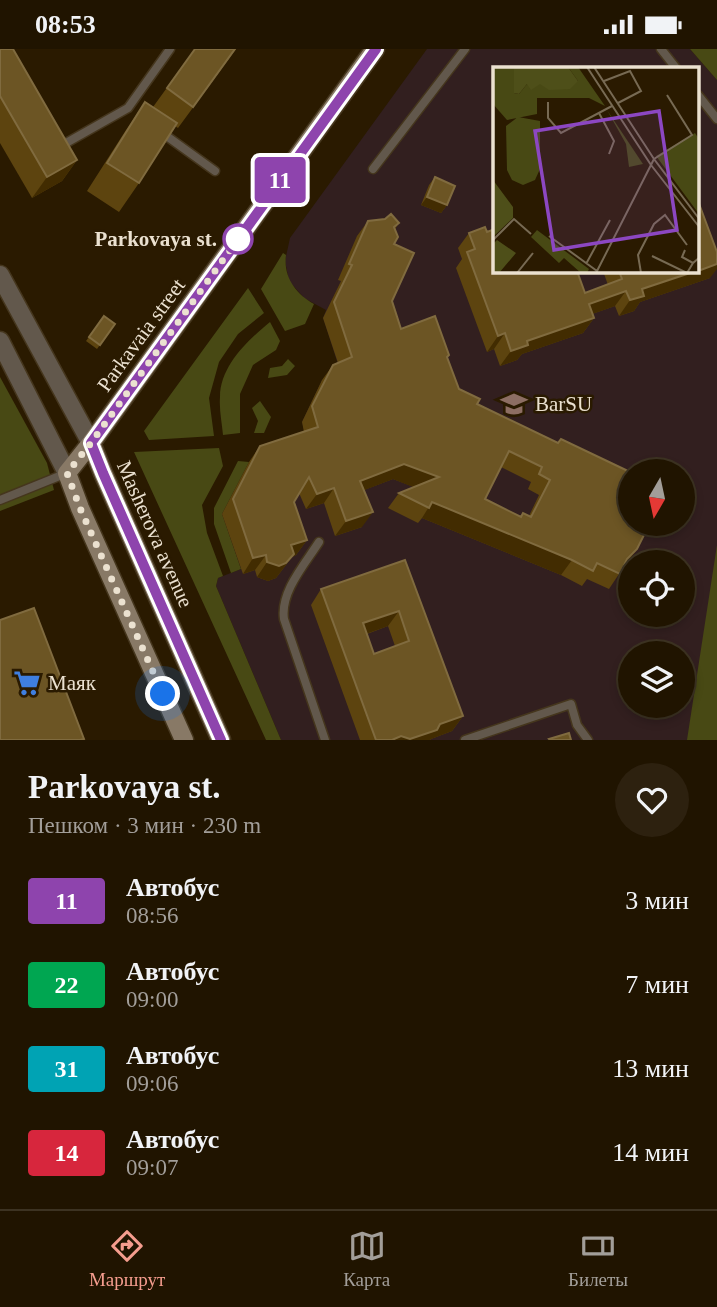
<!DOCTYPE html>
<html lang="ru">
<head>
<meta charset="utf-8">
<style>
	body { margin:0; font-family:Georgia,serif; background:#2d210f; color:#f1f3f6; height:100vh; display:flex; flex-direction:column; font-size:26px; white-space:nowrap }
	* { box-sizing:border-box; margin:0 }
	p { font-size:23px; color:#a29e99 }
	.icon { flex:none; width:38px; height:38px; fill:none; stroke:currentColor; stroke-width:2; stroke-linecap:round; stroke-linejoin:round }
	.map { position:relative; height:691px; overflow:hidden }
	.details { display:flex; flex-direction:column; background:#201400; flex:1 }
	.details>* { flex:none }
	.badge { padding:0 14px; border-radius:5px; font-size:24px; line-height:46px }
	.needle { width:46px; rotate:189deg }
	.fabs { position:absolute; left:618px; top:410px; display:grid; gap:14px }
	.fabs a { display:grid; place-items:center; width:77px; height:77px; border-radius:50%; background:#201400; box-shadow:0 4px 10px #0003,0 0 0 2px #3d3322; font-size:35px }
	.you { position:absolute; width:35px; height:35px; margin:-18px; border:5px solid #fff; border-radius:50%; background:#1a73e8; box-shadow:0 0 0 10px #1a73e833 }
	.map>.badge { position:absolute; translate:-50% -50%; box-shadow:0 0 0 4px #fff }
	.round { display:grid; place-items:center; flex:none; width:74px; height:74px; border-radius:37px; background:#2d210f }
	.head { display:flex; align-items:center; justify-content:space-between; height:119px; padding:0 28px }
	h1 { font-size:33px; font-weight:700; line-height:52px }
	ul { padding:0; list-style:none }
	li { display:flex; align-items:center; gap:21px; height:84px; padding:0 28px }
	li div { flex:1 }
	li b { display:block; font-size:26px }
	li em { font-style:normal }
	li .badge { min-width:77px; font-weight:700; text-align:center }
	.status { display:flex; justify-content:space-between; align-items:center; height:49px; padding:0 35px; background:#201400; direction:ltr }
	.status svg { height:19px; fill:currentColor }
	.tab-bar { display:flex; justify-content:space-around; align-items:center; height:98px; border-top:2px solid #3d3322; background:#201400; font-size:19px; color:#a29e99 }
	.tab-bar a { display:grid; justify-items:center; gap:4px }
	.tab-bar .selected { color:#f59d8e }
	.map>svg:first-child { display:block }
	.education { fill:#321f1f; fill-rule:evenodd }
	.green { fill:#484914 }
	.lines { fill:none; stroke-linecap:round; stroke-linejoin:round }
	.service-casing { stroke:#45361d; stroke-width:11 }
	.tertiary-casing { stroke:#45361d; stroke-width:21 }
	.secondary-casing { stroke:#45361d; stroke-width:21 }
	.service { stroke:#62584c; stroke-width:8 }
	.tertiary { stroke:#62584c; stroke-width:18 }
	.secondary { stroke:#887966; stroke-width:18 }
	.wall { fill:#5d440f; fill-rule:evenodd }
	.shaded-wall { fill:#422c01 }
	.building { fill:#6c5524; stroke:#806b3f; stroke-width:2; fill-rule:evenodd }
	.line-casing { stroke:#fff; stroke-width:16 }
	.line { stroke:#8e44ad; stroke-width:10 }
	.walk { stroke:#ebe1d0; stroke-width:7; stroke-dasharray:0 12.6 }
	.stop-dot { fill:#fff; stroke:#8e44ad; stroke-width:3.5 }
	.labels { text-anchor:middle; dominant-baseline:central; stroke-width:5; stroke-linejoin:round; paint-order:stroke }
	.stop-label { font-size:21px; font-weight:bold; fill:#ebe1d0; stroke:#2a1a00; text-anchor:end }
	.street-label { font-size:21px; fill:#ebe1d0; stroke:#2a1a00 }
	.poi-label { font-size:21px; fill:#ebe1d0; stroke:#2a1a00; text-anchor:start }
	.inset-road { fill:none; stroke:#776a53; stroke-width:2 }
	.view { fill:#8c47c2; fill-opacity:0.15; stroke:#8c47c2; stroke-width:3.5 }
	.inset-edge { fill:none; stroke:#ebe1d0; stroke-width:3.5 }
</style>
</head>
<body>
<div class="status"><b>08:53</b><svg viewBox="0 0 49 12"><path d="M0 12V9h3v3zM5 12V6h3v6zM10 12V3h3v9zM15 12V0h3v12zM26 1h20v11H26zM47 4h2v5h-2z"/></svg></div>
<div class="map">
<svg width="717" height="691" viewBox="0 0 717 691">
	<rect width="100%" height="100%" fill="#2a1a00"/>
	<path class="education" d="M427,0H690L717,31V691H281L216,537L218,529L241,520L222,465L249,413L307,393L302,373L322,331L329,328L344,334L323,269L326,261L304,249L289,232L285,212L290,189ZM495,19H698V222H495ZM630,422H682V474H630ZM630,513H682V565H630ZM630,604H682V656H630Z"/>
	<g class="green">
		<polygon points="690,0 717,0 717,31"/>
		<path d="M283,204L286,206C283,228 296,245 314,255L305,275L285,282L261,240Z"/>
		<polygon points="248,239 264,264 238,285 219,313 209,349 214,387 149,391 144,382"/>
		<path d="M270,273L280,292L276,301L253,316L240,345V384L223,386C222,374 219,361 220,348C220,317 248,291 270,273Z"/>
		<polygon points="288,310 295,317 287,326 268,329 270,319 282,317"/>
		<polygon points="0,328 47,414 54,441 0,462"/>
		<polygon points="260,352 271,368 264,384 254,384 258,372 252,359"/>
		<polygon points="219,399 223,417 202,456 207,484 223,527 218,529 216,537 281,691 266,691 134,403"/>
		<polygon points="238,412 249,413 222,465 241,520 231,524 214,475 214,459"/>
		<polygon points="717,496 717,691 687,691"/>
	</g>
	<g class="lines">
		<g class="service-casing">
			<g id="service">
				<polyline points="661,0 676,19"/>
				<polyline points="698,46 717,70"/>
				<polyline points="161,83 215,122"/>
				<polyline points="59,98 128,59 170,0"/>
				<polyline points="373,120 465,0"/>
				<polyline points="0,451 67,424"/>
				<path d="M319,493C305,515 280,543 284,570L325,691"/>
				<polyline points="465,691 571,655 577,676 588,691"/>
			</g>
		</g>
		<g class="tertiary-casing">
			<g id="tertiary">
				<polyline points="0,226 91,394"/>
				<polyline points="0,292 67,424"/>
			</g>
		</g>
		<g class="secondary-casing">
			<g id="secondary">
				<polyline points="91,394 103,424 221,691"/>
				<polyline points="184,691 80,459 67,424 91,394 375,0"/>
			</g>
		</g>
		<use href="#service" class="service"/>
		<use href="#tertiary" class="tertiary"/>
		<use href="#secondary" class="secondary"/>
	</g>
	<g class="wall">
		<polygon points="0,0 77,111 62,132 32,149 0,94"/>
		<polygon points="195,0 236,0 178,79 175,77 139,134 119,163 87,142 126,81 145,53 153,58"/>
		<polygon points="435,128 447,156 441,164 421,156 429,136"/>
		<path d="M368,172L399,174L395,180L392,252L401,280L447,309L459,340L630,474L637,500L623,519L609,540L587,530L582,537L561,526L422,469L418,474L388,459L399,444L414,438L393,430L364,441L362,478L335,487L324,454L306,460L299,444L294,453L307,491L296,506L292,508L276,529L268,532L257,528L255,521L243,525L222,465L249,413L260,397L304,383L302,373L322,331L333,316L338,314L323,269L341,232L338,231L357,187ZM501,418L531,433L528,440L539,446L529,467L520,468L485,450Z"/>
		<polygon points="487,183 585,244 608,236 603,222 698,222 710,229 640,253 634,262 619,267 615,257 592,265 594,269 583,284 522,305 517,311 500,317 494,300 487,303 456,219 462,210 458,199 469,184"/>
		<polygon points="104,267 115,275 97,300 86,292"/>
		<path d="M405,511L463,667L452,682L431,690L430,691H360L311,556L321,540ZM388,577L395,597L374,605L367,585Z"/>
	</g>
	<g class="shaded-wall">
		<polygon points="77,111 62,132 32,149 47,128"/>
		<polygon points="427,148 447,156 441,164 421,156"/>
		<polygon points="717,215 717,220 710,229 640,253 634,262 619,267 630,251 642,240"/>
		<polygon points="626,242 615,257 578,270 589,255"/>
		<polygon points="594,269 583,284 522,305 517,311 500,317 511,302 527,292"/>
		<polygon points="505,284 494,300 487,303 498,287"/>
		<polygon points="404,415 439,428 428,444 393,430 349,447 360,432"/>
		<polygon points="334,439 324,454 306,460 317,445"/>
		<polygon points="432,453 572,511 561,526 422,469"/>
		<polygon points="373,463 362,478 335,487 346,472"/>
		<polygon points="307,491 296,506 292,508 276,529 268,532 257,528 267,513 291,496"/>
		<polygon points="637,500 626,515 616,525 627,510"/>
		<polygon points="266,506 255,521 243,525 253,509"/>
		<polygon points="399,562 388,577 352,590 363,574"/>
		<polygon points="463,667 452,682 431,690 430,691 392,691"/>
	</g>
	<g class="building">
		<polygon points="0,0 13,0 77,111 47,128 0,47"/>
		<polygon points="195,0 235,0 193,58 167,39"/>
		<polygon points="145,53 177,74 139,134 107,114"/>
		<polygon points="435,128 455,137 447,156 427,148"/>
		<polygon points="698,152 717,203 717,215 698,222"/>
		<path d="M391,165L399,174L394,178L398,188L394,195L414,204L392,252L401,280L435,267L449,306L447,308L459,340L480,350L477,355L558,394L561,390L630,423V474H645V484L637,500L627,510L620,525L597,514L593,522L572,511L432,453L429,459L399,444L439,428L404,415L360,432L373,463L346,472L334,439L317,445L309,428L294,453L307,491L291,496L294,505L286,514L279,517L267,513L266,506L253,509L233,450L260,397L318,378L312,357L333,316L352,308L334,253L352,216L349,215L368,172L385,170ZM509,402L542,418L539,425L550,431L531,468L523,464L521,468L485,450Z"/>
		<polygon points="485,178 487,183 495,180 495,222 577,222 585,244 622,230 619,222 696,222 642,240 644,247 630,251 626,242 589,255 594,269 527,292 528,296 511,302 505,284 498,287 467,203 475,200 469,184"/>
		<polygon points="104,267 115,275 100,296 89,288"/>
		<path d="M405,511L463,667L440,675L437,681L410,690L401,687L392,691H376L321,540ZM399,562L409,592L374,605L363,574Z"/>
		<polygon points="34,559 84,690 80,691 0,691 0,571"/>
		<polygon points="569,684 571,691 550,691 549,690"/>
	</g>
	<g class="lines">
		<g class="line-casing">
			<polyline id="line" points="221,691 103,424 91,394 376,0"/>
		</g>
		<use href="#line" class="line"/>
		<polyline class="walk" points="163,645 80,459 67,424 91,394 241,186 238,190"/>
	</g>
	<defs>
		<g id="university-bare" transform="scale(2.1)"><path d="M0-5L7-2L0 1L-7-2ZM-4 1L0 2.5L4 1V4Q0 6-4 4Z" fill="#8d6e63" stroke="#2a1a00" stroke-width="2.5" paint-order="stroke"/></g>
		<g id="supermarket-bare" transform="scale(2.1)"><path d="M-6-5.5h2.5l.6 2H6L4.5 2H-2.5L-4.4-4H-6ZM-1.5 3.2a1.3 1.3 0 1 0 .1 0ZM3 3.2a1.3 1.3 0 1 0 .1 0Z" fill="#3f7fe0" stroke="#2a1a00" stroke-width="2.5" paint-order="stroke"/></g>
	</defs>
	<g fill-rule="evenodd">
		<use href="#university-bare" x="514" y="355"/>
		<use href="#supermarket-bare" x="27" y="634"/>
	</g>
	<circle class="stop-dot" cx="238" cy="190" r="14"/>
	<g class="labels">
		<g class="stop-label">
			<text x="217" y="190">Parkovaya st.</text>
		</g>
		<g class="street-label">
			<text transform="translate(141 286) rotate(-54)">Parkavaia street</text>
			<text transform="translate(155 485) rotate(66)">Masherova avenue</text>
		</g>
		<g class="poi-label">
			<text x="535" y="355">BarSU</text>
			<text x="48" y="634">Маяк</text>
		</g>
	</g>
	<g transform="translate(493 18)">
		<rect width="206" height="206" fill="#2a1a00"/>
		<path d="M0,0H21V26L26,27L34,17L85,14L75,0H85L112,39L96,31H44V47L14,53L0,37ZM114,43L150,97L136,100L133,77ZM25,50L47,54V102L42,113L30,118L19,113L14,103L13,59ZM202,66L206,72V147L163,89ZM44,163L96,202L94,206H88L71,191L66,196L38,170Z" fill="#484914"/>
		<path d="M21,0H75L85,14L77,22L56,23L47,17L38,23L34,17L26,27L21,26ZM0,113L20,140V151L0,170ZM4,173L23,186L6,206H0V177Z" fill="#4e4f19"/>
		<path class="inset-road" d="M94,0L158,98M101,0L161,92L103,206M111,14L137,4L148,24L125,36M174,28L199,68L161,92L207,153M55,35V51L68,66L119,39M106,46L121,74L116,87M158,98L207,161M56,169L104,204M0,173L21,152L38,167M192,183L189,190L200,196L207,190M159,189L194,206L200,196M93,197L117,153M24,206L40,186M148,206L145,188L161,157L172,148L194,178"/>
		<path class="view" d="M166,44L184,163L61,183L42,64Z"/>
		<rect width="206" height="206" class="inset-edge"/>
	</g>
</svg>
<div class="fabs">
<a><svg class="needle" viewBox="-14 -14 28 28"><path d="M0-13l5 13h-10z" fill="#e53935"/><path d="M0 13l5-13h-10z" fill="#a29e99"/></svg></a>
<a><svg class="icon" aria-label="locate" viewBox="0 0 24 24"><circle cx="12" cy="12" r="6"/><path d="M12 2v4M12 18v4M2 12h4M18 12h4"/></svg></a>
<a><svg class="icon" aria-label="layers" viewBox="0 0 24 24"><path d="M12 4l9 5-9 5-9-5zM3 14l9 5 9-5"/></svg></a>
</div>
<div class="you" style="left:163px;top:645px"></div>
<b class="badge" style="left:280px;top:131px;background:#8e44ad;color:#fff">11</b>
</div>
<section class="details">
<div class="head"><div><h1>Parkovaya st.</h1><p>Пешком · 3 мин · 230 m</p></div><a class="round"><svg class="icon" aria-label="heart" viewBox="0 0 24 24"><path d="M12 20l-8-8c-3-5 5-10 8-4 3-6 11-1 8 4z"/></svg></a></div>
<ul>
<li><span class="badge" style="background:#8e44ad;color:#fff">11</span><div><b>Автобус</b><p>08:56</p></div><em>3 мин</em></li>
<li><span class="badge" style="background:#00a651;color:#fff">22</span><div><b>Автобус</b><p>09:00</p></div><em>7 мин</em></li>
<li><span class="badge" style="background:#00a3b4;color:#fff">31</span><div><b>Автобус</b><p>09:06</p></div><em>13 мин</em></li>
<li><span class="badge" style="background:#d7263d;color:#fff">14</span><div><b>Автобус</b><p>09:07</p></div><em>14 мин</em></li>
</ul>
</section>
<nav class="tab-bar">
<a class="selected"><svg class="icon" aria-label="directions" viewBox="0 0 24 24"><path d="M12 3l9 9-9 9-9-9zM9 14v-3h6M13 9l2 2-2 2"/></svg>Маршрут</a>
<a><svg class="icon" aria-label="map" viewBox="0 0 24 24"><path d="M3 6l6-2 6 2 6-2v14l-6 2-6-2-6 2zM9 4v14M15 6v14"/></svg>Карта</a>
<a><svg class="icon" aria-label="tickets" viewBox="0 0 24 24"><path d="M3 7h18v10H3zM15 7v10"/></svg>Билеты</a>
</nav>
</body>
</html>
